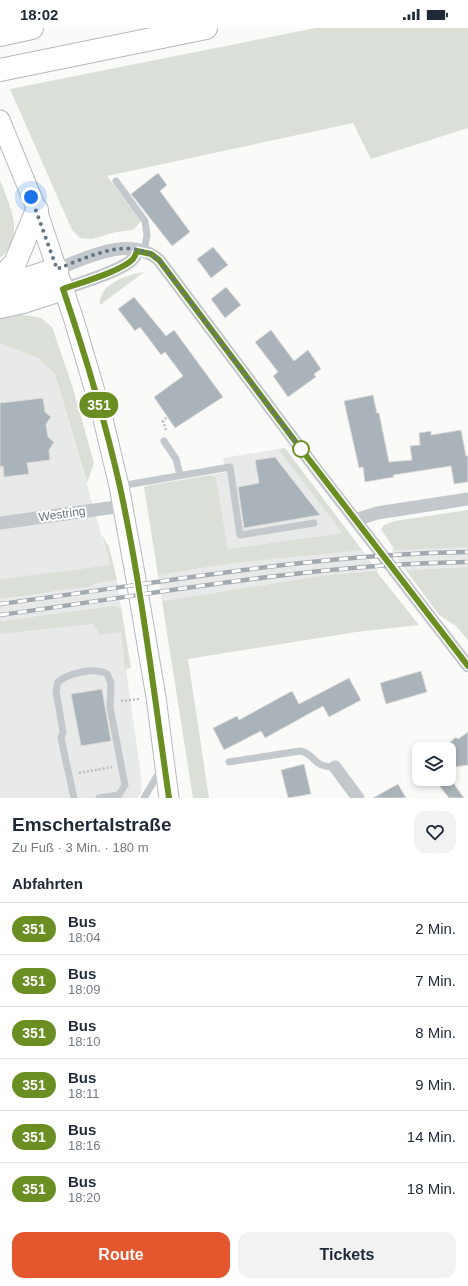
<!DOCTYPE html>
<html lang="de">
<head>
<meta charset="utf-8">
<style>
	body { margin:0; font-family:Helvetica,sans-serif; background:#f2f2f3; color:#1f2937; height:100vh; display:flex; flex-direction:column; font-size:15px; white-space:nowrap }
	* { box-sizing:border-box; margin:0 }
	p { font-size:13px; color:#747a83 }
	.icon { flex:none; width:22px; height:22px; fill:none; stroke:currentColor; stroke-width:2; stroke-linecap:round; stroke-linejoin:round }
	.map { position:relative; height:770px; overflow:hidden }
	.panel { display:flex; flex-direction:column; background:#fff; flex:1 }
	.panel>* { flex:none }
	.badge { padding:0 8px; border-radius:13px; font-size:14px; line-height:26px }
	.controls { position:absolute; left:412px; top:714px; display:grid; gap:8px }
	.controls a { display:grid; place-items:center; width:44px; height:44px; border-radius:8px; background:#fff; box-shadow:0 2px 6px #0003; font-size:20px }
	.you { position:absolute; width:20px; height:20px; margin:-10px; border:3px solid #fff; border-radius:50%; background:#1a73e8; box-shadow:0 0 0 6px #1a73e833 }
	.map>.badge { position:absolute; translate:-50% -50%; box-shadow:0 0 0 2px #fff }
	h2 { padding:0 12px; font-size:15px; line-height:36px }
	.round { display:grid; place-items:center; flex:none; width:42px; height:42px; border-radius:12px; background:#f2f2f3 }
	.headline { display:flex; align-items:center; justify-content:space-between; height:68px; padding:0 12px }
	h1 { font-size:19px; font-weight:700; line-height:30px }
	.button { display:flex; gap:8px; margin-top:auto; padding:8px 12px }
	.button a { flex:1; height:46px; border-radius:12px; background:#e4572e; color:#fff; font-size:16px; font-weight:700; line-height:46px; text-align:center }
	.button a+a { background:#f2f2f3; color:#1f2937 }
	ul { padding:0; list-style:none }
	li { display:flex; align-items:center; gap:12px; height:52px; padding:0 12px; border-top:1px solid #e0e1e3 }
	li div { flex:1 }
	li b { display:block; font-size:15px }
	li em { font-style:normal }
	li .badge { min-width:44px; font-weight:700; text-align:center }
	.status { display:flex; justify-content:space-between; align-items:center; height:28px; padding:0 20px; background:#fff; direction:ltr }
	.status svg { height:11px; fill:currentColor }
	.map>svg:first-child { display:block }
	.built { fill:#e8e9e9 }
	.green { fill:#dadfd7 }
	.building { fill:#aab3b9; stroke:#dcdcda }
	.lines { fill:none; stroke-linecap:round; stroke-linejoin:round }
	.secondary-casing { stroke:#b3babf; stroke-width:21 }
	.motorway-casing { stroke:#b4b9bd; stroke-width:24 }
	.path { stroke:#bbbfc2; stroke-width:2.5; stroke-dasharray:2 2; stroke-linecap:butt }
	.service { stroke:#c3c8cc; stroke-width:7 }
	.minor { stroke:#c3c8cc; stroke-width:13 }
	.secondary { stroke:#fff; stroke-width:19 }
	.motorway { stroke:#fff; stroke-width:22 }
	.rail-casing { stroke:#a2aab0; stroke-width:4.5 }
	.rail { stroke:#fff; stroke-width:3; stroke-dasharray:9; stroke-linecap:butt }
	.line-casing { stroke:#fff; stroke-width:9 }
	.line { stroke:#6b8e23; stroke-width:6 }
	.walk { stroke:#657683; stroke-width:4; stroke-dasharray:0 7.2 }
	.stop-dot { fill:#fff; stroke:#6b8e23; stroke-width:2 }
	.labels { text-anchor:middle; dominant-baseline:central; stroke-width:4; stroke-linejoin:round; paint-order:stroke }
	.street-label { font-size:12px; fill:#657683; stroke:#fff }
</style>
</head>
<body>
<div class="status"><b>18:02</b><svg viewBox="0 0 49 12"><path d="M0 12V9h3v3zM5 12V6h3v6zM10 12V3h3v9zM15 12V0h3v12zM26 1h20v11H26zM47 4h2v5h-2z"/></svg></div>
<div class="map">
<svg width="468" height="770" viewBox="0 0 468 770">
	<rect width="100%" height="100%" fill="#fafaf8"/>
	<g class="built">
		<polygon points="0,315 38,330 55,346 110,537 0,551"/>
		<polygon points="278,421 342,505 228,521 216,450 211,447 226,444 223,430"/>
		<polygon points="425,519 468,519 468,539 406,542 391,521"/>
		<polygon points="354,522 362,522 378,543 320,548 162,573 158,547 234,535"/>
		<polygon points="117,552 121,579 112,578 0,593 0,571 93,558 92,556"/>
		<polygon points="95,596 121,604 142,756 141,765 137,770 0,770 0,606"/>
	</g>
	<g class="green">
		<polygon points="316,0 468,0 468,100 371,131 353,95 107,148 141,193 133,202 116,204 92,211 80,210 72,202 10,61"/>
		<path d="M0,152C10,179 26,207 0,230Z"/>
		<path d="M144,244L100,277C97,257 128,246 144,244Z"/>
		<polygon points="20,286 41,290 52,299 72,357 94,435 87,455 55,346 38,330 0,315 0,289"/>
		<polygon points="285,420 362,522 234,535 158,547 144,459 151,457 211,447 216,450 228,521 342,505 278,421"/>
		<polygon points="468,482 468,519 395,522 381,501 384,497 395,493"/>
		<polygon points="102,507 109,519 117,552 93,556 93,558 0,571 0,551 110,537"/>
		<polygon points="468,539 468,612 456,598 439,587 406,542"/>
		<polygon points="376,543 419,597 356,604 188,631 209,770 193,770 162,573 320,548"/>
		<polygon points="112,578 121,579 131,640 125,641 121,604 100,607 94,596 0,606 0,593"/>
	</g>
	<g class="building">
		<polygon points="158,145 167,157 160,163 190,204 172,218 131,166"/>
		<polygon points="213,219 228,237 211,250 197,231"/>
		<polygon points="226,259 241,277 225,290 211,271"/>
		<polygon points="134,269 166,308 174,302 223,369 175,400 154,369 183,348 165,324 161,327 140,299 135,303 118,281"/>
		<polygon points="271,302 294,333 308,322 321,341 314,346 316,349 288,369 273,348 278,344 255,314"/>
		<polygon points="373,367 377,385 379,385 389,434 412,432 410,418 420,417 419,405 431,403 431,407 461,402 466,428 468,428 468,454 454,456 451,438 393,447 394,449 365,454 363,439 359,440 344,373"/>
		<polygon points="43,370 45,384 51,389 46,396 48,409 54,414 49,422 50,432 27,435 29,446 4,449 3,438 0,439 0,375"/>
		<polygon points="275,429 320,487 244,500 238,459 259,455 255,432"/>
		<polygon points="421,643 427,664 386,676 380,655"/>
		<polygon points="349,650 361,672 329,689 323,678 265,710 261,703 224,722 213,700 237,688 239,692 292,663 299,676"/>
		<polygon points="102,661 111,713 81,718 71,666"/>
		<polygon points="468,704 468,737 449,740 449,715 456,709 458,711"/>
		<polygon points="304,736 311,766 288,770 281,742"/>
		<polygon points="449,749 464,770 449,770 438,756 445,751 449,751"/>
		<polygon points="398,756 406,770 373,770"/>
	</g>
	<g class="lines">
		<g class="secondary-casing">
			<polyline id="secondary" points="0,92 37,182 74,292 102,387 119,458 134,540 156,669 169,770"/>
		</g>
		<g class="motorway-casing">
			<g id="motorway">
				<polyline points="0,7 32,0"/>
				<polyline points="0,42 206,0"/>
				<polyline points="0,250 15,235 37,182"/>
				<polyline points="0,259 57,241"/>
				<polyline points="0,279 23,274 63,261"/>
			</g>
		</g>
		<g class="path">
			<polyline points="166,402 163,393 167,389"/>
			<polyline points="121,673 140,671"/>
			<polyline points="79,745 112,739"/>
		</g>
		<g class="service">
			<polyline points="116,153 145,193 147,207 144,223"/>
			<polyline points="164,413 176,431 180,447"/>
			<polyline points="120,458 230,439 240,507 314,495"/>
			<path d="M229,734L300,723C317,726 310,739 335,739"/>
			<path d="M74,770L61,710L63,704L56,663L58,654C69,645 95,639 107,646L111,655L110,679L125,757L119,767L99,770"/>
			<polyline points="144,770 160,743"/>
		</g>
		<g class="minor">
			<path d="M57,241C89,229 129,207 159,232L319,445L468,638"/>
			<path d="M63,261C80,255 122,243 133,231C135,229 136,225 137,223"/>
			<polyline points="355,492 377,485 468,471"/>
			<polyline points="0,495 123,478"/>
			<polyline points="335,739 358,770"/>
		</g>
		<use href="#secondary" class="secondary"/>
		<use href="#motorway" class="motorway"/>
		<g class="rail-casing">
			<g id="rail">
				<path d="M0,576C155,556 312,526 468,524"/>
				<path d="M0,587C155,566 311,536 468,534"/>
			</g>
		</g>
		<use href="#rail" class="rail"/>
	</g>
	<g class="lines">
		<g class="line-casing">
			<path id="line" d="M169,770C154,666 142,561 120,459C105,392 85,326 63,261C80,255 122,243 133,231C135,229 136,225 137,223L151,226L159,232L301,421L468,638"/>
		</g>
		<use href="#line" class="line"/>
		<path class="walk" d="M31,169L57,241C89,229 129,207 159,232L301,421"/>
	</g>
	<circle class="stop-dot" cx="301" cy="421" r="8"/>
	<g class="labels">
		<g class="street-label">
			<text transform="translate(62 486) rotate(-8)">Westring</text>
		</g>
	</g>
</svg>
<div class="controls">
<a><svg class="icon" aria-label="layers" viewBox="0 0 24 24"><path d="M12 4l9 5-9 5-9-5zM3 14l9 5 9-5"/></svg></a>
</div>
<div class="you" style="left:31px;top:169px"></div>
<b class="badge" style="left:99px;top:377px;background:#6b8e23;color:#fff">351</b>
</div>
<section class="panel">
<div class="headline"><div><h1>Emschertalstraße</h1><p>Zu Fuß · 3 Min. · 180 m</p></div><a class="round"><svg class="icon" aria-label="heart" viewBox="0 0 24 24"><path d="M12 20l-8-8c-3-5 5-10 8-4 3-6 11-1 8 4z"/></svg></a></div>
<h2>Abfahrten</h2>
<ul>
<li><span class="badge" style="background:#6b8e23;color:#fff">351</span><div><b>Bus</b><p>18:04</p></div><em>2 Min.</em></li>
<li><span class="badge" style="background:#6b8e23;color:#fff">351</span><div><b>Bus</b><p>18:09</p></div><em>7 Min.</em></li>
<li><span class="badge" style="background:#6b8e23;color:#fff">351</span><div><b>Bus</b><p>18:10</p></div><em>8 Min.</em></li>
<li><span class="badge" style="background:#6b8e23;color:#fff">351</span><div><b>Bus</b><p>18:11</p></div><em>9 Min.</em></li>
<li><span class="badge" style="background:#6b8e23;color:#fff">351</span><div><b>Bus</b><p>18:16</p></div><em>14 Min.</em></li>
<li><span class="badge" style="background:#6b8e23;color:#fff">351</span><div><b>Bus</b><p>18:20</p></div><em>18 Min.</em></li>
</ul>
<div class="button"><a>Route</a><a>Tickets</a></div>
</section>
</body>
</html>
